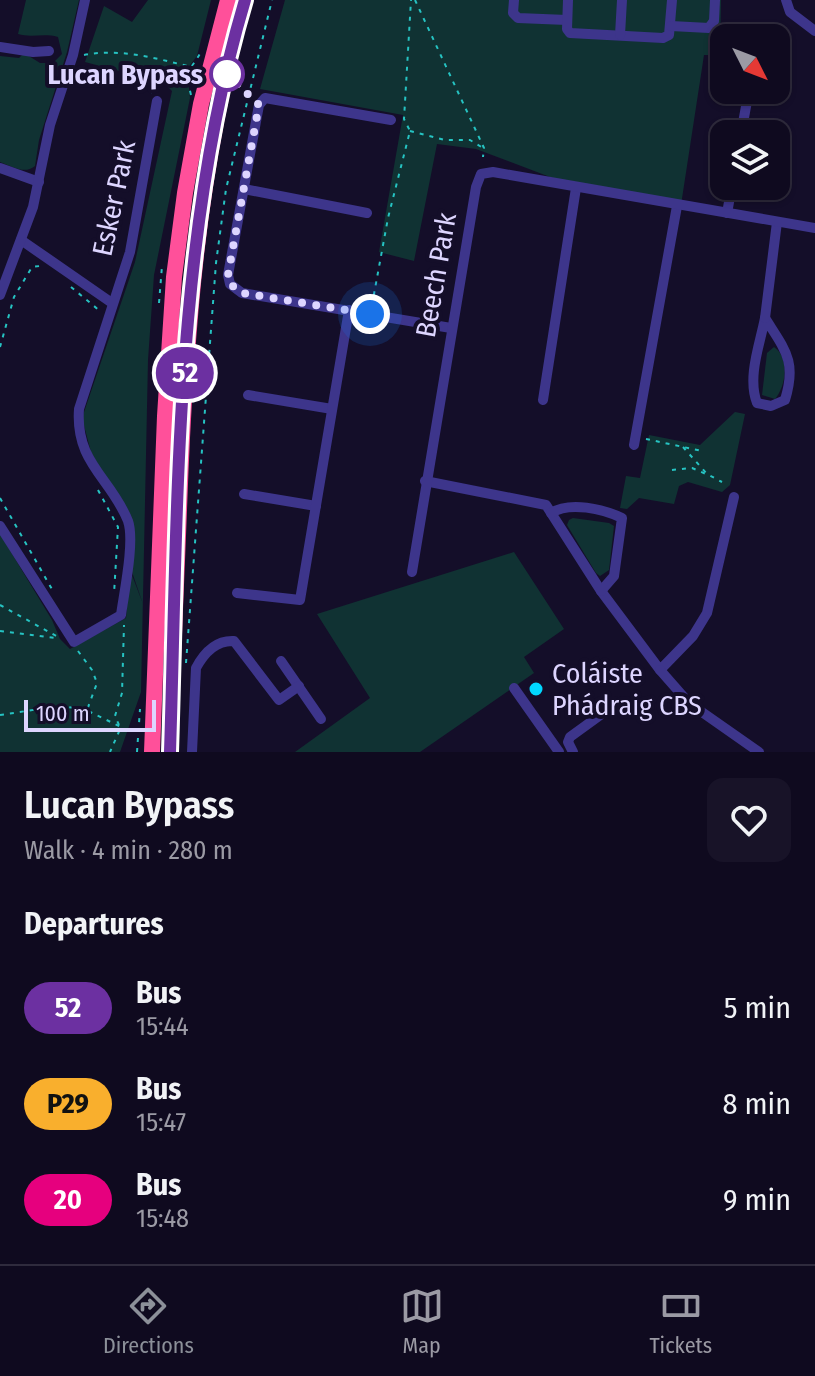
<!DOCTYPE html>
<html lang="en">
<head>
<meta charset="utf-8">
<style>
	body { margin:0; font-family:"Fira Sans Condensed",sans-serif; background:#181328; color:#f1f3f6; height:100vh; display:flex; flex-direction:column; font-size:30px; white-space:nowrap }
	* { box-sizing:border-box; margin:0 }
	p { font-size:26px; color:#9b9aa4 }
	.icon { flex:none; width:44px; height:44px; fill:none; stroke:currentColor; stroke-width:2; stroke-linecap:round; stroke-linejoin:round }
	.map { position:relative; height:752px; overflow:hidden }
	.details { display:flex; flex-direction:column; background:#0f0a1f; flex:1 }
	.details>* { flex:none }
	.badge { padding:0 16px; border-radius:26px; font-size:28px; line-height:52px }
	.needle { width:52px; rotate:132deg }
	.controls { position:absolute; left:710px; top:24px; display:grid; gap:16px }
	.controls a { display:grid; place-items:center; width:80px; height:80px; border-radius:16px; background:#0f0a1f; box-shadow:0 2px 6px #0004,0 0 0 2px #2f2b3d; font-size:40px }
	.scale { position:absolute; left:24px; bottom:20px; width:132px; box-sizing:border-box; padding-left:8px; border:4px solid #ddd5ff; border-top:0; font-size:22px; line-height:28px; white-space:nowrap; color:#ddd5ff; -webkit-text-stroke:6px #140e29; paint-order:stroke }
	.you { position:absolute; width:40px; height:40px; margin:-20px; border:6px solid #fff; border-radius:50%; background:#1a73e8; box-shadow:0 0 0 12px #1a73e833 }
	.map>.badge { position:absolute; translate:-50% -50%; box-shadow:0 0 0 4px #fff }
	h2 { padding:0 24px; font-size:30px; line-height:72px }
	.round { display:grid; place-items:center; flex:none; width:84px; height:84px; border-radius:16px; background:#181328 }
	.headline { display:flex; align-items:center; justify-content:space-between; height:136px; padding:0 24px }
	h1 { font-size:38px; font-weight:600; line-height:60px }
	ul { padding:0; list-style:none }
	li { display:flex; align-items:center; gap:24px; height:96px; padding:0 24px }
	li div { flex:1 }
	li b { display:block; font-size:30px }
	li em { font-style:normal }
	li .badge { min-width:88px; font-weight:700; text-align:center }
	.tabs { display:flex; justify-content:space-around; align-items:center; height:112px; border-top:2px solid #2f2b3d; background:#0f0a1f; font-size:22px; color:#9b9aa4 }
	.tabs a { display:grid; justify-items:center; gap:4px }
	.tabs .selected { color:#8c9099 }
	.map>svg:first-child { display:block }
	.green { fill:#103233 }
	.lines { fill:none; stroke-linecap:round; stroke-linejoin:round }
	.path { stroke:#26c3c2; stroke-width:2; stroke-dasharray:4 6; stroke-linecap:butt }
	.minor { stroke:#3d358b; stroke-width:10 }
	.highway { stroke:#ff509a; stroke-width:16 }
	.line-casing { stroke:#fff; stroke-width:18 }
	.line { stroke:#6c30a1; stroke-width:12 }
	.walk { stroke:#ddd5ff; stroke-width:8; stroke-dasharray:0 14.4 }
	.stop-dot { fill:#fff; stroke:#6c30a1; stroke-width:4 }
	.poi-dot { fill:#01d7ff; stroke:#140e29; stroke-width:3 }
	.labels { text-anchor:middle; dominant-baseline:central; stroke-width:8; stroke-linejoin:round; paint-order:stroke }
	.stop-label { font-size:28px; font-weight:bold; fill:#ddd5ff; stroke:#140e29; text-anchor:end }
	.street-label { font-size:28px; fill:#ddd5ff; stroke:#140e29 }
	.poi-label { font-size:28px; fill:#ddd5ff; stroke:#140e29; text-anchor:start }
</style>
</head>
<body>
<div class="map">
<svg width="815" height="752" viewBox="0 0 815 752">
	<rect width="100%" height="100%" fill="#140e29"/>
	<g class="green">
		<path d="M26,0H79L67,52L39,140L35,166C24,175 12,166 0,162V56L19,58L24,53L40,63H53L62,54L58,37C44,33 31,38 18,34Z"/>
		<polygon points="148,0 211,0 197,56 187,69 190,98 154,275 148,360 141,692 120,752 0,752 0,534 52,620 60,639 70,649 126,618 130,570 143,604 131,569 131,523 91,452 82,418 135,262 172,91 164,83 85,62 104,6 132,22"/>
		<polygon points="285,0 721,0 720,55 704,55 681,205 579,188 476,149 437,144 414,261 379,252 403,115 260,89"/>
		<path d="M774,347C790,358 786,386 775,399L762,395L767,353Z"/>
		<polygon points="735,412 745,414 730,485 722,492 688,482 679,486 674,504 639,498 627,509 620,508 626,476 640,478 649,435 700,445"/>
		<polygon points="573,518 609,523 614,526 609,570 600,576 596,573 567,525 569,520"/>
		<polygon points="514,552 564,629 524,657 534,673 420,752 295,752 370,698 317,614"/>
	</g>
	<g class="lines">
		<g class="path">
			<polyline points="415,0 484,148 483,157"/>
			<path d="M84,55C119,48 154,58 188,66"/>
			<polyline points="151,93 154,80"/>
			<path d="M191,95C184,67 191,71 202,50"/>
			<polyline points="410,131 445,140 470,140 483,148"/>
			<polyline points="71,287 100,311"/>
			<polyline points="159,303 162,266"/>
			<polyline points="372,305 388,218 410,131 404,119 411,0"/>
			<polyline points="0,347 14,297 32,267 40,266"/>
			<polyline points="646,439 702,451"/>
			<polyline points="683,447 707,474 722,482"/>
			<polyline points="672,470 692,468 706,474"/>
			<polyline points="98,490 118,527 114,594"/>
			<polyline points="0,498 53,591"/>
			<polyline points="0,605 58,637"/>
			<polyline points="0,631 55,638"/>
			<polyline points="78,651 92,670 97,683 87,710"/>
			<polyline points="186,663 216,263 226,189 272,0"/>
			<polyline points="0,715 59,706 84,709 121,727 110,752"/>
			<polyline points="119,725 115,716 122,693 124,625"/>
			<polyline points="137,752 140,709"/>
		</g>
		<g class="minor">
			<polyline points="514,0 513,13 518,18 567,20"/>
			<polyline points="568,0 567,29 570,33 663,38 669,35 672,0"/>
			<polyline points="786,0 790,12 815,31"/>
			<polyline points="671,26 709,28 714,21 715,0"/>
			<polyline points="620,35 622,0"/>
			<polyline points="0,47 33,52 49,51"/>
			<polyline points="391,120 265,98 259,105 228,275 230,284 242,293 451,328"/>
			<polyline points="741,134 749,90"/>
			<polyline points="0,168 39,182"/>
			<polyline points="244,189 367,213"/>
			<polyline points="727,213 732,186"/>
			<polyline points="21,240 112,303"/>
			<polyline points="0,295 33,207 50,125 73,55 85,0"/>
			<path d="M765,318C785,350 797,361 785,400L771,406L757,403C747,377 760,344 765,318Z"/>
			<polyline points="765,318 777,222"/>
			<polyline points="248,395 332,409"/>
			<polyline points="543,400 576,188"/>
			<polyline points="634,445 677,206"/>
			<polyline points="425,481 546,505 601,591 660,670 693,636 707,613 734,497"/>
			<polyline points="244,494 316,506"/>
			<path d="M551,513C570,501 603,509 622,518L614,576L601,591"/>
			<path d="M0,526L74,642L121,615C124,593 135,541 128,521C111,478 75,463 79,409L130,252L157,101"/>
			<polyline points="412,572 476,187 481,174 493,172 815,228"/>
			<polyline points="237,593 300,600 349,310"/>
			<polyline points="281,661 321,719"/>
			<polyline points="660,670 689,703 759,752"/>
			<polyline points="514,688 559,752"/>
			<path d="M192,752L196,668C204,653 216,640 234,641L279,700L299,686"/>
			<polyline points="573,752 568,742 570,737 610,708"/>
		</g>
		<g class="highway">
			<polyline points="152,752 165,416 174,277 185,193 201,104 228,0"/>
			<path d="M170,752C172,671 176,590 179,510C185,338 197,166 245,0"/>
		</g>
	</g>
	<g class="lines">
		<g class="line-casing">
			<path id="line" d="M170,752C178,505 174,238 245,0"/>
		</g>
		<use href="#line" class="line"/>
		<polyline class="walk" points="227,74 259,105 228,275 230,284 242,293 370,314"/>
	</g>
	<circle class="stop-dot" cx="227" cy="74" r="16"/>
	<circle class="poi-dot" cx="536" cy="689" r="8"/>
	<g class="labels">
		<g class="stop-label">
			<text x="203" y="74">Lucan Bypass</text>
		</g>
		<g class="street-label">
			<text transform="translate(114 198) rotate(-78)">Esker Park</text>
			<text transform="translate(436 275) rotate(-80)">Beech Park</text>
		</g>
		<g class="poi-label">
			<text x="552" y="673">Coláiste<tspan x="552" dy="32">Phádraig CBS</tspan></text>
		</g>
	</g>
</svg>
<div class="controls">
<a><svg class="needle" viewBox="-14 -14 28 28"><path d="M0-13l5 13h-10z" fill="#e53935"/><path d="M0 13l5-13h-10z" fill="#9b9aa4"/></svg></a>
<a><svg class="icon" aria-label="layers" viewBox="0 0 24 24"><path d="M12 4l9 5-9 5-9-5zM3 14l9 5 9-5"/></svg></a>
</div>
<div class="scale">100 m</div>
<div class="you" style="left:370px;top:314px"></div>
<b class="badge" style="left:185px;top:373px;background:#6c30a1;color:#fff">52</b>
</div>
<section class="details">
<div class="headline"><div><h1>Lucan Bypass</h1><p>Walk · 4 min · 280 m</p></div><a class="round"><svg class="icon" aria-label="heart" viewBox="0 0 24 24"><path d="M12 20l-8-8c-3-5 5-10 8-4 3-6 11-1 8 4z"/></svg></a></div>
<h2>Departures</h2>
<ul>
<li><span class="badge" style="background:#6c30a1;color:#fff">52</span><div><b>Bus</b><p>15:44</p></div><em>5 min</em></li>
<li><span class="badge" style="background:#f9af2d;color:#111">P29</span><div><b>Bus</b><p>15:47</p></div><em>8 min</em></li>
<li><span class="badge" style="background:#e6007e;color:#fff">20</span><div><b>Bus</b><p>15:48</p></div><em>9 min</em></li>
</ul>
</section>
<nav class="tabs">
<a class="selected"><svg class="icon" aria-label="directions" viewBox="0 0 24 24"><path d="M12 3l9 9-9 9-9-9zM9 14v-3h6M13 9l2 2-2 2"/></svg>Directions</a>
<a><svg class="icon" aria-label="map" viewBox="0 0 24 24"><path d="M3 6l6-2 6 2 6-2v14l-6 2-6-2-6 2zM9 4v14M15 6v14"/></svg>Map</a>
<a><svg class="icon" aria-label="tickets" viewBox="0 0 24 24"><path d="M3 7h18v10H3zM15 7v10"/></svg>Tickets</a>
</nav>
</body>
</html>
